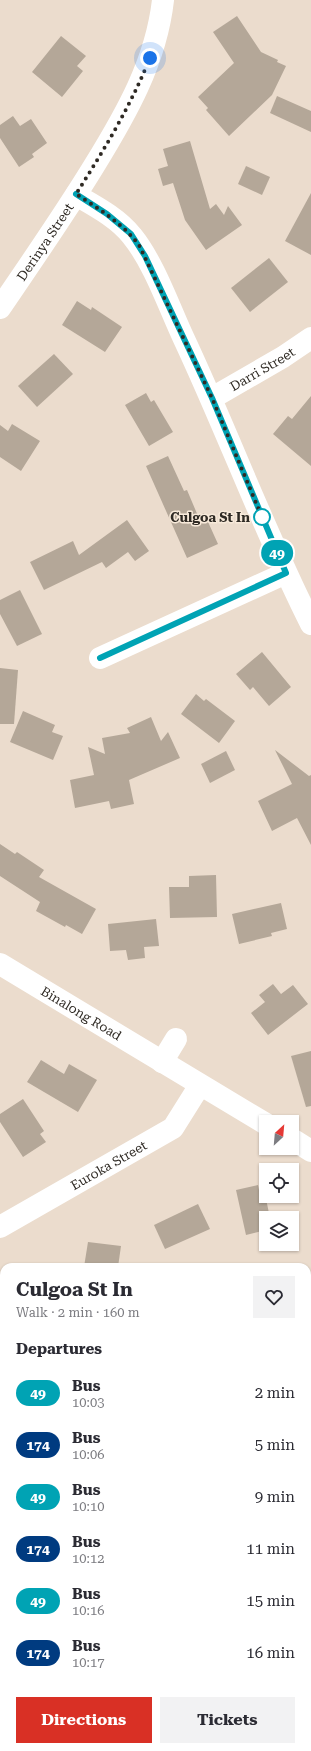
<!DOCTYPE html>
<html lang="en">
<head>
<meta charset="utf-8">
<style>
	body { margin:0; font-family:"Roboto Serif",serif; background:#f2f2f3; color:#2b2b33; height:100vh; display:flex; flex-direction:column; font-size:15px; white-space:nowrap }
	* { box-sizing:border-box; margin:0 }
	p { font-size:13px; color:#7c7c81 }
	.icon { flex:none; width:22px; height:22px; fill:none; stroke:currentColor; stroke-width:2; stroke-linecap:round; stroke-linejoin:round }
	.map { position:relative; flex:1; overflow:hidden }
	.sheet { position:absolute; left:0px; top:1263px; width:311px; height:488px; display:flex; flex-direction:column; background:#fff; border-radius:12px 12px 0 0; box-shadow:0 1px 3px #0004 }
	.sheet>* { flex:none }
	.badge { padding:0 8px; border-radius:13px; font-size:14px; line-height:26px }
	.needle { width:26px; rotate:26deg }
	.buttons { position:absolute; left:259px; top:1115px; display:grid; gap:8px }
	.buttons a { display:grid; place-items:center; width:40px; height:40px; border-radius:0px; background:#fff; box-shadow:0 1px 3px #0004; font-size:20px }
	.you { position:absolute; width:20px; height:20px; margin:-10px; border:3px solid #fff; border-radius:50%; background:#1a73e8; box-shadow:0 0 0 6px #1a73e833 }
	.map>.badge { position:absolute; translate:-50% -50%; box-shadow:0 0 0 2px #fff }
	h2 { padding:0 16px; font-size:15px; line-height:36px }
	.round { display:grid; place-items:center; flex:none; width:42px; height:42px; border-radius:0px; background:#f2f2f3 }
	.head { display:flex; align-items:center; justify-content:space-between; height:68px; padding:0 16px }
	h1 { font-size:19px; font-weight:700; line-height:30px }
	.button { display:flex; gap:8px; margin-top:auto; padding:8px 16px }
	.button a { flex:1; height:46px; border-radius:0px; background:#d93025; color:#fff; font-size:16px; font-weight:700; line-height:46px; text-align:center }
	.button a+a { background:#f2f2f3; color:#2b2b33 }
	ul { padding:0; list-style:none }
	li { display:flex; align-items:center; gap:12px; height:52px; padding:0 16px }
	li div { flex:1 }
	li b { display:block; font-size:15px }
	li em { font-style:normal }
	li .badge { min-width:44px; font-weight:700; text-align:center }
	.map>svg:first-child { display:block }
	.green { fill:#bdcea7 }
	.building { fill:#b4a798 }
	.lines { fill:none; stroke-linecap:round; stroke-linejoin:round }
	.path { stroke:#90857b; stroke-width:2.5; stroke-dasharray:3 3; stroke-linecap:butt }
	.minor { stroke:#fff; stroke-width:22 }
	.line-casing { stroke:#fff; stroke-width:9 }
	.line { stroke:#00a3b4; stroke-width:6 }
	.walk { stroke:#2f2a24; stroke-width:4; stroke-dasharray:0 7.2 }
	.stop-dot { fill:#fff; stroke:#00a3b4; stroke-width:2 }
	.labels { text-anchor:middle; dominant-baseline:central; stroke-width:3; stroke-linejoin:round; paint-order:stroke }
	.street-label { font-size:13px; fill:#2f2a24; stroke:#f8eada }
	.stop-label { font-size:13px; font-weight:bold; fill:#2f2a24; stroke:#f8eada; text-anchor:end }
</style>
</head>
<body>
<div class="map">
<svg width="311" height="1751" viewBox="0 0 311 1751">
	<rect width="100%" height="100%" fill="#ebdccd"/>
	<polygon class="green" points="0,1573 4,1575 4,1747 154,1747 156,1751 0,1751"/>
	<g class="building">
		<polygon points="237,16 261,52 278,60 277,62 286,66 272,95 229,136 206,110 208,108 198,97 234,63 213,32"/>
		<polygon points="61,36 86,56 77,66 83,71 62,97 32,72"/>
		<polygon points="277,96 311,111 311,132 270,113"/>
		<polygon points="13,116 20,126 31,119 47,143 32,154 34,157 19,167 0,138 0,125"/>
		<polygon points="190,141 210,209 216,204 224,215 228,206 242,225 206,250 185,220 173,183 163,186 158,169 168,166 163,149"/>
		<polygon points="246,166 270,177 262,195 238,184"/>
		<polygon points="311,193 311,255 285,241"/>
		<polygon points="269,258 288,282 250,312 231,288"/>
		<polygon points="77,301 91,310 92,307 122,327 105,352 62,325"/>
		<polygon points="54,354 73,374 37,407 18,386"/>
		<polygon points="146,393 151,402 154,400 173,432 149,446 125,405"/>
		<polygon points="311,396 311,466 273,434 288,416 292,419"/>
		<polygon points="12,424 40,441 21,471 0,457 0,425 8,431"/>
		<polygon points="168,456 184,491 187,490 198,516 204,513 218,544 187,558 146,466"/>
		<polygon points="127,520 149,551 135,561 128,552 106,568 102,562 44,590 30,562 73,541 79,555"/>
		<polygon points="20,590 42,634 17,646 0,614 0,600"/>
		<polygon points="262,652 291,687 269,706 253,687 250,690 236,674"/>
		<polygon points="0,668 18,670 14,724 0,724"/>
		<polygon points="196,694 204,701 206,699 235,721 219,743 181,714"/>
		<polygon points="23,711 55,725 52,732 63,736 53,760 10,742"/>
		<polygon points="151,717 161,741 168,732 180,758 129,780 134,804 111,809 109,801 75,808 70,780 94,775 88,747 105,754 102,738 130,733 127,728"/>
		<polygon points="275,750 309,776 311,775 311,845 297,818 272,831 258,801 292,784"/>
		<polygon points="226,751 235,770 210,783 201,764"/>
		<polygon points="0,844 15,854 17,852 44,870 39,877 96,909 82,934 66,925 65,927 36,911 40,902 0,876"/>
		<polygon points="216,875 217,917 170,918 169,887 189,887 189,876"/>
		<polygon points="281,903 287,929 271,933 272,936 239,944 232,914"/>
		<polygon points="156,919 159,946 144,947 145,958 128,960 126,950 110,951 108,924"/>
		<polygon points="273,984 281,994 293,985 308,1004 268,1035 251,1013 265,1002 259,995"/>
		<polygon points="311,1051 311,1106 306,1107 291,1056"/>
		<polygon points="41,1060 64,1074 69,1064 97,1080 78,1112 27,1082"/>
		<polygon points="23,1099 44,1131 40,1134 46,1142 23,1157 0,1122 0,1114"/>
		<polygon points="258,1185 260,1195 265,1194 270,1218 266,1218 266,1230 246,1235 236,1190"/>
		<polygon points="198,1204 210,1229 165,1249 154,1225"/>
		<polygon points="88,1242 121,1246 118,1267 84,1267"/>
	</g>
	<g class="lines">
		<g class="path">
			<polyline points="0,1564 4,1566"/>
			<polyline points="0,1699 4,1704"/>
			<polyline points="23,1747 24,1751"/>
			<polyline points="189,1747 194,1751"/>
		</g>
		<g class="minor">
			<path d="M76,195C95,206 118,218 132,236C154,263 169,307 184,339C228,433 264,531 311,624"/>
			<path id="s1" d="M0,308C32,261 64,215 94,166C126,114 156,62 163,0"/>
			<path id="s2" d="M212,398L283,357L311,338"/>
			<polyline points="100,658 286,573"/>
			<path id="s3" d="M0,964L266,1124"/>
			<polyline points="162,1062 176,1039"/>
			<polyline points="292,1139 311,1151"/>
			<path id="s4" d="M0,1227L173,1128L200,1085"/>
			<polyline points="307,1384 311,1382"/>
		</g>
	</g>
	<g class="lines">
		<g class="line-casing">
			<polyline id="line" points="76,194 107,214 131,234 145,256 212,398 286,573 100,658"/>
		</g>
		<use href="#line" class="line"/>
		<path class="walk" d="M150,58C130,107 104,150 76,194C99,209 122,223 139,245L212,398L262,517"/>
	</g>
	<circle class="stop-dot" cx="262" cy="517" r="8"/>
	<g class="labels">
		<g class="street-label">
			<text stroke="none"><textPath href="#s1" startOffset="80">Derinya Street</textPath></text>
			<text stroke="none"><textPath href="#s2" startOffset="58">Darri Street</textPath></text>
			<text stroke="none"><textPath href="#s3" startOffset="95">Binalong Road</textPath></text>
			<text stroke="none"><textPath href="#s4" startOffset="125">Euroka Street</textPath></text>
		</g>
		<g class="stop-label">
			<text x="250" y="517">Culgoa St In</text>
		</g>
	</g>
</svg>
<div class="buttons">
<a><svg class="needle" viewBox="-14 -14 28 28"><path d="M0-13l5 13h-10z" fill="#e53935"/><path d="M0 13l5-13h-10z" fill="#7c7c81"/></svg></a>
<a><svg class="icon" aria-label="locate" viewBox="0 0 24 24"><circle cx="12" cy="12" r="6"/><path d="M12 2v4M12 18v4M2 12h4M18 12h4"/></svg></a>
<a><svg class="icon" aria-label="layers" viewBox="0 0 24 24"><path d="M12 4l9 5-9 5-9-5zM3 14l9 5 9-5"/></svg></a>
</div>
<div class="you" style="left:150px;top:58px"></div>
<b class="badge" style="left:277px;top:553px;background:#00a3b4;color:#fff">49</b>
<section class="sheet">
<div class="head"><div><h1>Culgoa St In</h1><p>Walk · 2 min · 160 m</p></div><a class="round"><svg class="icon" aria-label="heart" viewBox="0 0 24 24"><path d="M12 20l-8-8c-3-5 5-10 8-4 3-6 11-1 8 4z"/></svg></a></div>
<h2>Departures</h2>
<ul>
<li><span class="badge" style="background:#00a3b4;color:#fff">49</span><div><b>Bus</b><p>10:03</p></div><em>2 min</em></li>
<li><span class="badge" style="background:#003b80;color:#fff">174</span><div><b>Bus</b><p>10:06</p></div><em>5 min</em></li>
<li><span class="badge" style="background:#00a3b4;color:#fff">49</span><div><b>Bus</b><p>10:10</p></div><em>9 min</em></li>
<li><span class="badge" style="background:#003b80;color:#fff">174</span><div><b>Bus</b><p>10:12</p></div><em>11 min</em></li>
<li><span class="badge" style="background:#00a3b4;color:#fff">49</span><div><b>Bus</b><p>10:16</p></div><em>15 min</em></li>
<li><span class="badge" style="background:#003b80;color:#fff">174</span><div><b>Bus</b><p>10:17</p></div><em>16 min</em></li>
</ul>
<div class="button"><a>Directions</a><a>Tickets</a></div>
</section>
</div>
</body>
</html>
